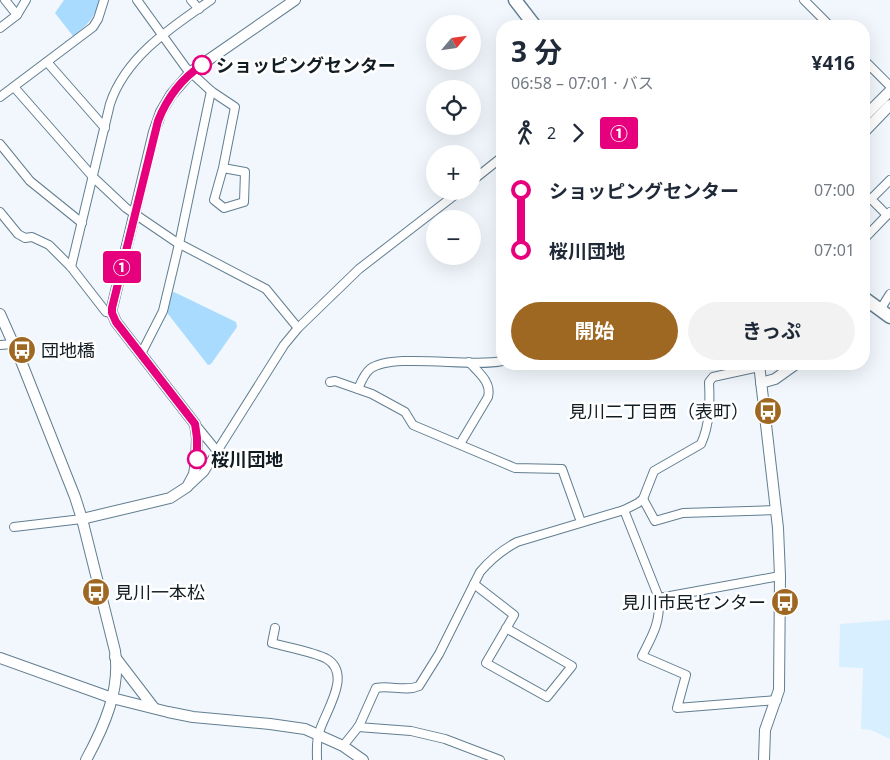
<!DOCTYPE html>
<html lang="ja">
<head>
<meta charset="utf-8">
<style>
	body { margin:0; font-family:"Noto Sans","Noto Sans JP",sans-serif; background:#f2f2f3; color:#1f2937; height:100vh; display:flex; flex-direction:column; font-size:19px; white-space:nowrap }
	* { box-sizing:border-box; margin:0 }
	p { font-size:16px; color:#747a83 }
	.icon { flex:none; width:28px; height:28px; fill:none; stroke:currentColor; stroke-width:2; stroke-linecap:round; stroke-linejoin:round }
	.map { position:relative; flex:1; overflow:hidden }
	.details { position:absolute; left:496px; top:20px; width:374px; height:350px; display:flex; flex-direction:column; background:#fff; border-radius:20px; box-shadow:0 5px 20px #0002 }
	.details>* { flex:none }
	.badge { padding:0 10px; border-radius:4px; font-size:18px; line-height:32px }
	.needle { width:32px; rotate:61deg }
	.controls { position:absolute; left:426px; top:15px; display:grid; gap:10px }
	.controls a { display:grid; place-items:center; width:55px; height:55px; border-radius:50%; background:#fff; box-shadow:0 5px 20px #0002; font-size:25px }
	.map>.badge { position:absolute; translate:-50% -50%; box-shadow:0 0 0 2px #fff }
	.legs { display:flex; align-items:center; gap:8px; height:55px; padding:0 15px; font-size:16px }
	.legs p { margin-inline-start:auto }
	.headline { display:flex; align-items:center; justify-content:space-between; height:85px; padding:0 15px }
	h1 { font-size:28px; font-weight:700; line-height:38px }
	.cta { display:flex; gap:10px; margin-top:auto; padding:10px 15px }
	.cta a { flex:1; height:58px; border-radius:30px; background:#9e6722; color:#fff; font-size:20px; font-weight:700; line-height:58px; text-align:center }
	.cta a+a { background:#f2f2f3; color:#1f2937 }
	ul { padding:0 15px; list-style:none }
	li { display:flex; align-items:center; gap:18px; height:60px; font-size:19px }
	li i { display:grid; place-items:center; width:8px; height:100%; margin:0 6px; background:currentColor }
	li i::after { content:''; width:12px; height:12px; margin:-6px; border:4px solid; border-radius:50%; background:#fff }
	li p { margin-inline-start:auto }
	li:first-child i { background:linear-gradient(#0000 50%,currentColor 0) }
	li:last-child i { background:linear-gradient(currentColor 50%,#0000 0) }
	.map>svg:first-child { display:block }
	.built { fill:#d8efff }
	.green { fill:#a9dbfe }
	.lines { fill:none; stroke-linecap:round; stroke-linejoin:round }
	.minor-casing { stroke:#627e91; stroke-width:10 }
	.tertiary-casing { stroke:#627e91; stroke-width:12 }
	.primary-casing { stroke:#627e91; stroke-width:15 }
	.minor { stroke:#fff; stroke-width:8 }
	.tertiary { stroke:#fff; stroke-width:10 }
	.primary { stroke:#fff; stroke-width:12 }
	.line-1-casing { stroke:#fff; stroke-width:11 }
	.line-1 { stroke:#e6007e; stroke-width:8 }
	.stop-1-dot { fill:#fff; stroke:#e6007e; stroke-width:2.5 }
	.labels { text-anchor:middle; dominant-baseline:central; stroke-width:5; stroke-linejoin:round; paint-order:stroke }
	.stop-label { font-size:18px; font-weight:bold; fill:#111c23; stroke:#fff; text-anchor:start }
	.poi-label { font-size:18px; fill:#111c23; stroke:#fff; text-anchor:start }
</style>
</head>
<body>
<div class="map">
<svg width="890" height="760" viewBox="0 0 890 760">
	<rect width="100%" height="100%" fill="#f1f7fc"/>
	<polygon class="built" points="890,620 890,739 871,730 861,729 863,668 839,667 840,624"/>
	<g class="green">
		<path d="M64,0H100C94,19 88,24 73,36L55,13Z"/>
		<polygon points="174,292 236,322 237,327 211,364 208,365 168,314 167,309 171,293"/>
	</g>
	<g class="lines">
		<g class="minor-casing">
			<g id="minor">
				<polyline points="5,0 17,15"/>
				<polyline points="137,0 186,68 211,91 235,107 223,168 214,200 224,208 244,202 245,172 223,168"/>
				<polyline points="191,0 199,9"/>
				<polyline points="804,0 830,26"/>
				<polyline points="0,28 17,15 26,0"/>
				<polyline points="864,60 890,86"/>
				<polyline points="47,62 105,128"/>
				<polyline points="14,87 93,177 126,208 176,242 266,289 298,328"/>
				<polyline points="0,97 93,27 98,19 104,0"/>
				<polyline points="0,144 30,181 82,223"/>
				<polyline points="472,181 502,157"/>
				<polyline points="0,212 18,234 25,238 32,237 49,245 71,267 106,312 112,313"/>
				<polyline points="887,215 871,199 890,180"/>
				<polyline points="864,239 890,212"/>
				<path d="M71,267L110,104C126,56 172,27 211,0"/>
				<polyline points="880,310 890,294"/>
				<polyline points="0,345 14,344"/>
				<polyline points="141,354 163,311 179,244 211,91"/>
				<polyline points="330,382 335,381 372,394 405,412 413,425 515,468 562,469 581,522"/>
				<path d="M358,389C361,382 364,374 370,369C394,352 471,368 502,361"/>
				<polyline points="195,424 217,451"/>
				<path d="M460,444L488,397C492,382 478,372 469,362"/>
				<polyline points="189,486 204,472 284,345 298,328 359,269 460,191"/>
				<polyline points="643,499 655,521 683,513 776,510"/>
				<path d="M624,510L659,598C660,624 653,634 642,656L686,675L677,708L777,700"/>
				<polyline points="14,527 82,519"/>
				<polyline points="474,584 514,615 486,663 547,697 572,666 506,628"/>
				<polyline points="659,598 780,576"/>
				<path d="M275,628L272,643C286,647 315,652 327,659C353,675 324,713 319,733C316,741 317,751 317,760"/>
				<polyline points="358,727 411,731 445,739 500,760"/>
				<path d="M343,746L359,726L376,688C390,685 406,692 419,686L439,654L480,572C491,559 502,550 517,542L624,510L638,503L643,499L654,471L701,444C710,424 710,403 709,382L713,377L759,367"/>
			</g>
		</g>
		<g class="tertiary-casing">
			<g id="tertiary">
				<polyline points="864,117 890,91"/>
				<polyline points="864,132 890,105"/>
				<path d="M0,314L21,361L75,497L82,519L115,651C121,689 104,727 86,760"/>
				<polyline points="759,364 778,528 780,576 779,690 765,730 764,760"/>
				<polyline points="761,383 775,379 796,364"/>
				<polyline points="82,519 170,498 187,487 194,474 196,461 197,438 195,424 116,322 112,313 112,308 154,132 161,112 171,95 191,72 295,0"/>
				<polyline points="115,657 154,708"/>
				<polyline points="0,658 112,698 168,712 193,717 270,724 305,729 343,746 363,760"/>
			</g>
		</g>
		<g class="primary-casing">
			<g id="primary">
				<polyline points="515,0 535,26"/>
				<polyline points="864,298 890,317"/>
			</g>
		</g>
		<use href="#minor" class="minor"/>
		<use href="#tertiary" class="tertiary"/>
		<use href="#primary" class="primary"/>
	</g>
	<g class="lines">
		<g class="line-1-casing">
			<path id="line-1" d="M197,459V438L195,424L116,322L112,313V308L158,121C167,98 181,79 202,65"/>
		</g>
		<use href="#line-1" class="line-1"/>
	</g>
	<defs>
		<g id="bus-disc" transform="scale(1.4375)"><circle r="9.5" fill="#9e6722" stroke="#fff"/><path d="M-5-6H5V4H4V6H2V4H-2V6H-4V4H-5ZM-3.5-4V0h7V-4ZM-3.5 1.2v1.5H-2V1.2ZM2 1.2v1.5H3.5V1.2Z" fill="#fff"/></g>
	</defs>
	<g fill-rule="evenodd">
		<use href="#bus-disc" x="22" y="350"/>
		<use href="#bus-disc" x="768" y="411"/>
		<use href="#bus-disc" x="96" y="592"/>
		<use href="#bus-disc" x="785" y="602"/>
	</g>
	<g class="stop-1-dot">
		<circle cx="202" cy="65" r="9"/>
		<circle cx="197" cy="459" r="9"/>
	</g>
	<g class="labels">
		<g class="stop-label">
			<text x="216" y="65">ショッピングセンター</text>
			<text x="211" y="459">桜川団地</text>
		</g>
		<g class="poi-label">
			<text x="41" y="350">団地橋</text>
			<text x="749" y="411" text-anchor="end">見川二丁目西（表町）</text>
			<text x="115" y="592">見川一本松</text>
			<text x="766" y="602" text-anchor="end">見川市民センター</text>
		</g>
	</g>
</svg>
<div class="controls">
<a><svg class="needle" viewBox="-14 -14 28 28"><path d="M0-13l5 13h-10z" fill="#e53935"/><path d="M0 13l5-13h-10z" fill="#747a83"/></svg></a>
<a><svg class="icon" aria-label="locate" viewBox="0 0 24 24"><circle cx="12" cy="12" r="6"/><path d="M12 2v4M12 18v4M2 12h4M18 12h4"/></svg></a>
<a>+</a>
<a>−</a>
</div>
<b class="badge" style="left:122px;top:267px;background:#e6007e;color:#fff">①</b>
<section class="details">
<div class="headline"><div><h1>3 分</h1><p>06:58 – 07:01 · バス</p></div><b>¥416</b></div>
<div class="legs"><svg class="icon" aria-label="walk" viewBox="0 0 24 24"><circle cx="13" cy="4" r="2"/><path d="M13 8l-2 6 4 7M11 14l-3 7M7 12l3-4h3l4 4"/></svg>2<svg class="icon" aria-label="forward" viewBox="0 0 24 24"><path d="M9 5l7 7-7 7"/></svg><b class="badge" style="background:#e6007e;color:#fff">①</b></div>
<ul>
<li><i style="color:#e6007e"></i><b>ショッピングセンター</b><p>07:00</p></li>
<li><i style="color:#e6007e"></i><b>桜川団地</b><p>07:01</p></li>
</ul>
<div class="cta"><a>開始</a><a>きっぷ</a></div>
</section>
</div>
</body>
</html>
